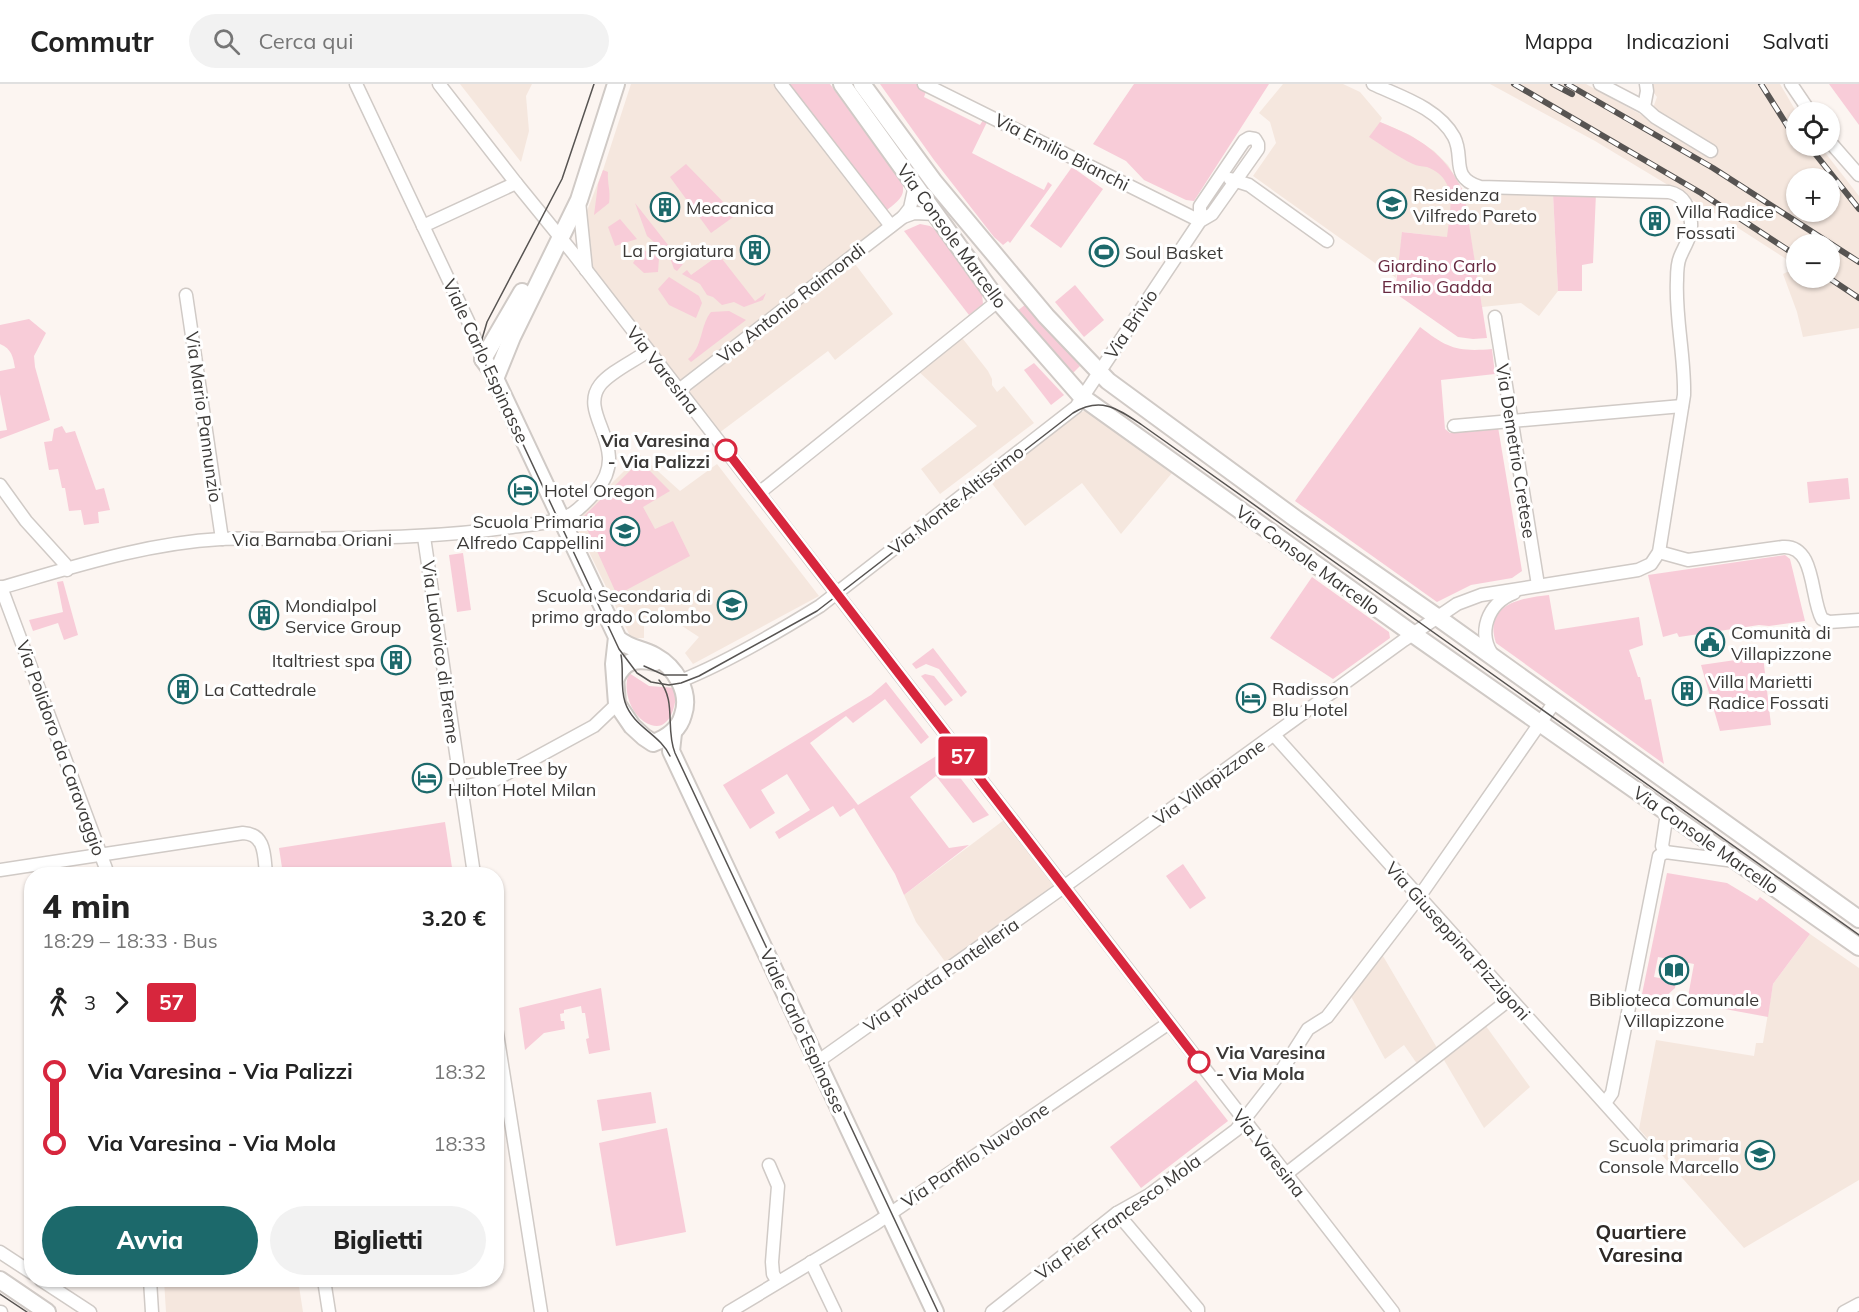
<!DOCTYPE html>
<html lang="it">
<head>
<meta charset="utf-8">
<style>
	body { margin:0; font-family:Mulish,sans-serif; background:#f2f2f2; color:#222; height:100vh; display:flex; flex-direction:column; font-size:22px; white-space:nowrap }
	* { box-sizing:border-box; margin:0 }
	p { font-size:20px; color:#767676 }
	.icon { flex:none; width:33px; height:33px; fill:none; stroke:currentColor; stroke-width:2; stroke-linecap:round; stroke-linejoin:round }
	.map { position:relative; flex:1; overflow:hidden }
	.panel { position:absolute; left:24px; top:783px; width:480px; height:420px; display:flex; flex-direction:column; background:#fff; border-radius:24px; box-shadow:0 2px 4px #0004 }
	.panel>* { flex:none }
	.badge { padding:0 12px; border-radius:4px; font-size:21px; line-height:39px }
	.tools { position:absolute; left:1786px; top:18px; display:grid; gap:12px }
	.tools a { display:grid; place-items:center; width:54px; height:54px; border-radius:50%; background:#fff; box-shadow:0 2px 4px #0004; font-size:30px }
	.map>.badge { position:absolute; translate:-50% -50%; box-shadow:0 0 0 3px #fff }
	.legs { display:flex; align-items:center; gap:9px; height:66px; padding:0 18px; font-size:20px }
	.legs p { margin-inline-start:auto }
	.head { display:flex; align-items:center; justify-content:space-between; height:102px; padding:0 18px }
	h1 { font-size:33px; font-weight:800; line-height:45px }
	.primary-button { display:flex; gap:12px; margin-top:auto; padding:12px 18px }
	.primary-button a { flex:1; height:69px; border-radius:36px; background:#1c696b; color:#fff; font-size:24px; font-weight:800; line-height:69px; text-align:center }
	.primary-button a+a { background:#f2f2f2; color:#222 }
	ul { padding:0 18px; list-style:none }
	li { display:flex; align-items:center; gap:21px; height:72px; font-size:22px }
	li i { display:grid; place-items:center; width:9px; height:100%; margin:0 8px; background:currentColor }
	li i::after { content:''; width:15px; height:15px; margin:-8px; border:4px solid; border-radius:50%; background:#fff }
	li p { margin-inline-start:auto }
	li:first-child i { background:linear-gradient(#0000 50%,currentColor 0) }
	li:last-child i { background:linear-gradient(currentColor 50%,#0000 0) }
	header { display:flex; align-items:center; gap:36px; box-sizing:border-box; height:84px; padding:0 30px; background:#fff; border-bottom:2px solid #e0e0e0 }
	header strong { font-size:28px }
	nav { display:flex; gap:33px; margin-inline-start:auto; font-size:21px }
	.search { width:420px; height:54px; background:#f2f2f2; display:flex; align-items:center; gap:15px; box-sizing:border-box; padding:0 21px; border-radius:33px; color:#767676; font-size:22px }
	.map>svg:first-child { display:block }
	.built { fill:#f5e7de; fill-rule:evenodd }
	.green { fill:#f8ccd8 }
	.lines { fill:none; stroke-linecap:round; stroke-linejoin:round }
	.street-casing { stroke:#d0cac6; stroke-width:15 }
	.secondary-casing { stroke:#d0cac6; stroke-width:20 }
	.street { stroke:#fff; stroke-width:12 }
	.secondary { stroke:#fff; stroke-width:16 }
	.tram { stroke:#575452; stroke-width:1.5 }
	.rail-casing { stroke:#575452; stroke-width:6 }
	.rail { stroke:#fff; stroke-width:4; stroke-dasharray:11; stroke-linecap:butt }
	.line-1-casing { stroke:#fff; stroke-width:14 }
	.line-1 { stroke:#d7263d; stroke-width:9 }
	.stop-1-dot { fill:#fff; stroke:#d7263d; stroke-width:3 }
	.labels { text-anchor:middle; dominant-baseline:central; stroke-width:6; stroke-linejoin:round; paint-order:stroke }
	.street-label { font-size:18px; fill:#3b3937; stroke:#fff }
	.poi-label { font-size:18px; fill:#3b3937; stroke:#fff; text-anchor:start }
	.park-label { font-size:18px; fill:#682a41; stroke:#fff }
	.stop-label { font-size:18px; font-weight:bold; fill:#3b3937; stroke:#fff; text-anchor:end }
	.neighbourhood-label { font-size:20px; font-weight:bold; fill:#2e2926; stroke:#fff }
</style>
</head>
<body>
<header>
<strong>Commutr</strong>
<div class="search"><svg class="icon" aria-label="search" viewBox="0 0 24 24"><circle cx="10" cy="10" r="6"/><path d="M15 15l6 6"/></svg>Cerca qui</div>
<nav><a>Mappa</a><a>Indicazioni</a><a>Salvati</a></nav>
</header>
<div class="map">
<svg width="1859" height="1228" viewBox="0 0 1859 1228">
	<rect width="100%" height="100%" fill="#fcf5f1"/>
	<g class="built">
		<polygon points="460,0 532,0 526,12 529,47 521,78"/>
		<polygon points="631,0 788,0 894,136 678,304 587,186 583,137 603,86"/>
		<polygon points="1283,0 1343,0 1360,8 1382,34 1380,38 1410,51 1434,67 1448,81 1464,108 1553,110 1558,207 1539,232 1521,219 1482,223 1471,156 1403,148 1396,194 1253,92 1276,59 1270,38 1259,29"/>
		<path d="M1490,0H1586L1649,35L1657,13L1647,0H1780L1797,29V62H1820L1859,112V244L1803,253L1797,228L1783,190L1797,183V194H1830V160H1797V182L1721,133L1595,57ZM1797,94H1830V128H1797Z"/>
		<polygon points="852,176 893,230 835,276 828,267 715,352 680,307"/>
		<polygon points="959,250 988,287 992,295 992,301 997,308 1004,302 1034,339 940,410 921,385 977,342 916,285"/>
		<polygon points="1086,326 1177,383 1121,450 1082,399 1025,442 987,393 1072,333"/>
		<polygon points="640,371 680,407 717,380 819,512 693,580 685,569 699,553 679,540 680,537 668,533 667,535 644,533 644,554 631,554 574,437"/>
		<polygon points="1008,733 1063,803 949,883 916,838 904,811"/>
		<polygon points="1810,850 1859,884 1859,1096 1744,1164 1639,1045 1656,956 1754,972 1756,959 1763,959 1773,900"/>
		<polygon points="1380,867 1440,969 1420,984 1404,961 1385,975 1348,907"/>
		<polygon points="1483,938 1530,1003 1484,1044 1441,971"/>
		<polygon points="164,1196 298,1196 303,1228 166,1228"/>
	</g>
	<g class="green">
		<path d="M788,0H830L902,99C907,113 895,119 886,127Z"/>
		<polygon points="880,0 917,0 927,5 924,13 980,41 983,36 987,38 972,69 1044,106 1048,98 1052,101 1010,159 1008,157 1003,161 994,153 934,76"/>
		<polygon points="1134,0 1269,0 1194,117 1186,116 1144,96 1126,77 1093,60"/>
		<polygon points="1829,0 1859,0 1859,41"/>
		<path d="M1380,38C1420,54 1444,68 1464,109L1487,254L1473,255L1458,253L1395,209L1402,148L1447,153C1450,127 1459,95 1427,83C1422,82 1417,82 1413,80C1398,73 1383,62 1369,53Z"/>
		<polygon points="686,80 736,131 711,149 670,93"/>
		<polygon points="1072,83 1103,105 1061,164 1030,142"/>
		<path d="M603,86L608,88C607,99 611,107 609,119L594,131L598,100Z"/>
		<polygon points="1596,109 1593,179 1582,181 1582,207 1558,207 1553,110"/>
		<polygon points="635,119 683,180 677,187 674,185 669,171 647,152"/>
		<polygon points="620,135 637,155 615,162 608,143"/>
		<polygon points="920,140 930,142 937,147 982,210 983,220 969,231 904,147"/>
		<polygon points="642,165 659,174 658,188 644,189 633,179"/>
		<polygon points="719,171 755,217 766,209 763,216 744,223 734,218 722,221 713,213 707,211 700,200 682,190 687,186 691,191"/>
		<polygon points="669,193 699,212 702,219 696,234 669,221 658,205"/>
		<polygon points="1075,201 1104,236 1084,253 1055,218"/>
		<polygon points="1026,220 1080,282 1071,291 1016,228"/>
		<path d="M729,227L746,236L691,278L688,275C703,263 700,241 711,228Z"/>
		<path d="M29,235L46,249L34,272L35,283L50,336L0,355V347L7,346L0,310V287L15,284C13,273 12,265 0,260V241Z"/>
		<path d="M1420,243C1447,264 1457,268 1492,265L1495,290L1441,296L1445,345L1450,349L1498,343L1522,487L1512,494L1471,501L1437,518L1295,417Z"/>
		<polygon points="1034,279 1064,311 1051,321 1024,286"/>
		<polygon points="62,342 66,349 75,347 96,406 104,404 110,426 98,428 99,439 84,441 81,426 69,427 65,404 62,404 58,385 49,386 44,358 52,357 54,345"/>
		<polygon points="640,377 670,407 643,423 655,445 673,437 690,472 617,511 582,434"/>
		<polygon points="1848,394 1850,415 1809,419 1807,398"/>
		<polygon points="463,469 471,526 457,528 449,471"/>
		<polygon points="1785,471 1790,475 1805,537 1769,542 1759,541 1679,553 1677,549 1663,553 1648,491"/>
		<polygon points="1312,493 1389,548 1390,554 1333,595 1270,554"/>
		<polygon points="63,497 78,551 64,556 58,539 33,547 29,536 63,528 57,498"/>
		<path d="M1549,511L1555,546L1639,533L1643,561L1629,566L1638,593H1640L1645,616L1651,615L1664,680L1496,559C1483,520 1521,514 1549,511Z"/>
		<polygon points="933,564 967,608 961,613 939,585 926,580 916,585 912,580"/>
		<polygon points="1763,572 1771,641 1720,647 1701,581"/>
		<path d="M629,589L649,602L676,604C677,618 671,648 651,641C631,634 622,606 629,589Z"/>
		<polygon points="925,590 934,592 953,616 945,622 921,592"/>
		<polygon points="886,598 929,653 921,660 885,615 853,639 846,632 810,659 858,721 941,669 989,731 973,739 936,692 910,713 949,764 969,761 904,811 895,790 854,724 840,733 833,722 779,755 775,748 810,726 787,690 761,706 775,729 750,745 723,701 871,611"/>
		<polygon points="445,738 453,790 283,790 279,764"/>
		<polygon points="1183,780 1206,814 1190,825 1166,792"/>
		<polygon points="1667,789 1727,799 1757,817 1760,813 1810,850 1773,900 1768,933 1687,918 1694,880 1658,873 1654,893 1676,897 1675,904 1664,914 1642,910"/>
		<polygon points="601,904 610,966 589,970 586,955 589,954 585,929 582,929 581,922 564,926 564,929 560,930 561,937 564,937 565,945 544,949 525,966 519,924"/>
		<polygon points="1196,996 1228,1037 1141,1104 1110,1063"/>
		<polygon points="651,1008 656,1039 602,1047 597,1016"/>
		<polygon points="667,1044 686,1148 616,1162 599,1059"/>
	</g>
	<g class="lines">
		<g class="street-casing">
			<g id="street">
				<polyline points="356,0 468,237 483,275"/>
				<polyline points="439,0 516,99 573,169 1393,1228"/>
				<polyline points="781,0 891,142"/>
				<polyline points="924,0 1200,137"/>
				<polyline points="1600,0 1644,23 1655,33 1711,67"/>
				<polyline points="1791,0 1810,28"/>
				<polyline points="1644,23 1647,7 1646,0"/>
				<polyline points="1830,58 1859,91"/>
				<polyline points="1230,95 1249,101 1327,157"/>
				<polyline points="579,117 586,186"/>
				<polyline points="903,133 910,124 915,101"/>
				<polyline points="423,142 516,99"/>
				<polyline points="186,211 222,455"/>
				<polyline points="1495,233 1538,501"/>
				<polyline points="679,306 903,133 914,129 936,130"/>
				<polyline points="1454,342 1682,322"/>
				<polyline points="0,401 26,437 65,480 67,486"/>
				<polyline points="759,409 998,217"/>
				<polyline points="424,453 474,790"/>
				<path d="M1659,468L1688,476L1783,463C1816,461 1810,514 1822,535L1829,538L1859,536"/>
				<polyline points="1,503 108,790"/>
				<path d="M0,504C73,483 146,459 221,455C244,454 267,455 290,455C364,454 438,454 512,443C532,440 556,440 573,429C582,423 589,415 596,407C633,364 577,331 600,301C610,288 634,277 648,267"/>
				<path d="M1494,573C1476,549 1488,519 1514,509"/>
				<path d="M680,597C726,579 778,548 820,522L1076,323L1200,137L1212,130L1258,65V60L1255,55L1249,54L1244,57L1200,122V137"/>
				<polyline points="1274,651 1643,1062"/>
				<polyline points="461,703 493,697 594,642 617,620"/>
				<polyline points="1665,768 1662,762 1667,729"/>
				<path d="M0,786L243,749C266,750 264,772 266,790"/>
				<polyline points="496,943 541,1228"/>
				<path d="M817,978L1058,807L1404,556L1457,520L1481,511L1638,486L1651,480L1659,468L1684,311C1685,272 1675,234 1677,196C1677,188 1677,180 1680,173C1685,161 1692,152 1691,139C1690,124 1684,111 1669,108L1480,103C1449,93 1465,74 1454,53C1438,24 1401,13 1373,0"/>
				<polyline points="1605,1019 1612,1009 1659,772 1665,768 1735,777"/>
				<polyline points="769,1081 778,1102 772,1178 773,1190 778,1198"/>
				<polyline points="1286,1090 1510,915"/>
				<polyline points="1117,1129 1198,1225 1198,1228"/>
				<polyline points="0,1168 32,1189"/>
				<polyline points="811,1178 835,1228"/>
				<polyline points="41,1196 90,1228"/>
				<polyline points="150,1196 152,1228"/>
				<polyline points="324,1196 329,1228"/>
				<polyline points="0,1228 1,1228"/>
				<polyline points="729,1228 875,1140 1169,939"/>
				<polyline points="992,1228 1117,1129 1149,1111 1236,1046 1278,992 1308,945 1327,933 1419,813 1554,619"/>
				<polyline points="1844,1228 1859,1220"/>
			</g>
		</g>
		<g class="secondary-casing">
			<g id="secondary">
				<polyline points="842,0 998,217 1082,313 1413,550 1859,863"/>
				<polyline points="862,0 934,98 1046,232 1108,297 1296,435 1437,533 1859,835"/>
				<path d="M483,275L491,286L617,553L614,580L617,620L632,642L644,653L653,659C667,654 679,646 683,631C691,608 675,583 655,572C641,564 631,566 617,554"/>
				<polyline points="483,275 522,208"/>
				<polyline points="495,295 512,253 579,116 616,0"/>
				<path d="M616,594C624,576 636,574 655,578"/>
				<polyline points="673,649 671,667 935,1228"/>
				<polyline points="0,1196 47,1228"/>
			</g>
		</g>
		<use href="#street" class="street"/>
		<use href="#secondary" class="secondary"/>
		<g class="tram">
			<path d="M594,0L562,95L487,238L482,255L483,275L619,565L637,589L651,598L669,601L681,599L699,592L817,527L1073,329C1101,312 1118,325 1142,341L1859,851"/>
			<path d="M621,571C624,586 620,603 625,618C633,643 660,650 670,672"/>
			<polyline points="644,582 664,591 687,591"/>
			<path d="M659,596C677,617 665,645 675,669L938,1228"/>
			<polyline points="0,1210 27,1228"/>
		</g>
		<g class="rail-casing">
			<g id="rail">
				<polyline points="1514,0 1701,109 1797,172"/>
				<polyline points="1553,0 1572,10"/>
				<polyline points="1567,0 1713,84 1859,178"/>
				<polyline points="1761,0 1797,57"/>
				<polyline points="1809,62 1859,125"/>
				<polyline points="1829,194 1859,214"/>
			</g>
		</g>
		<use href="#rail" class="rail"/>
	</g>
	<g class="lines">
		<g class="line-1-casing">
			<polyline id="line-1" points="726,366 1199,978"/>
		</g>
		<use href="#line-1" class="line-1"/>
	</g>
	<defs>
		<g id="university-ring" transform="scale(1.5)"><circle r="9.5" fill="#fff" stroke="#1c696b" stroke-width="1.5"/><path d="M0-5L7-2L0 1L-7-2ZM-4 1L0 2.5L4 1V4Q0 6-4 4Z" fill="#1c696b"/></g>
		<g id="building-ring" transform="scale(1.5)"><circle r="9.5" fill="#fff" stroke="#1c696b" stroke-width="1.5"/><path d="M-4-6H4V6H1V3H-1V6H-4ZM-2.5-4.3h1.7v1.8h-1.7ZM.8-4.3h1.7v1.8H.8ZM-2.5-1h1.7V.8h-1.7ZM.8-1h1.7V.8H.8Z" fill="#1c696b"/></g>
		<g id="stadium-ring" transform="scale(1.5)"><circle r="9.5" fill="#fff" stroke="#1c696b" stroke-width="1.5"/><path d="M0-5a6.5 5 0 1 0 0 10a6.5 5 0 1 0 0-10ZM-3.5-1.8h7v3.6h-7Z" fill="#1c696b"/></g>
		<g id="hotel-ring" transform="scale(1.5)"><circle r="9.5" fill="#fff" stroke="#1c696b" stroke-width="1.5"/><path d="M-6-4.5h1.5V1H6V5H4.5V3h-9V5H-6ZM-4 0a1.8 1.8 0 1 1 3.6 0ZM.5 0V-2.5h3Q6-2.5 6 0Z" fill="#1c696b"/></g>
		<g id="school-ring" transform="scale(1.5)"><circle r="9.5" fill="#fff" stroke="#1c696b" stroke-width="1.5"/><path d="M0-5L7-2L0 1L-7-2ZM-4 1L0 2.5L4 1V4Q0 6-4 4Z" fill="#1c696b"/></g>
		<g id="civic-ring" transform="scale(1.5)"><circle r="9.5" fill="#fff" stroke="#1c696b" stroke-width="1.5"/><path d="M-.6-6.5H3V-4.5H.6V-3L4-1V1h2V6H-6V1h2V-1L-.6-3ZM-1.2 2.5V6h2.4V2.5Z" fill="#1c696b"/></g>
		<g id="library-ring" transform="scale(1.5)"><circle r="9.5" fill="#fff" stroke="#1c696b" stroke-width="1.5"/><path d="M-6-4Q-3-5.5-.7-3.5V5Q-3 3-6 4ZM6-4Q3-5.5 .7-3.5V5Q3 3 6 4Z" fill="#1c696b"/></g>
	</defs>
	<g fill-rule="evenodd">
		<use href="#university-ring" x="1392" y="120"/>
		<use href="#building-ring" x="665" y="123"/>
		<use href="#building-ring" x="1655" y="137"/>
		<use href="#building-ring" x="755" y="166"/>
		<use href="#stadium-ring" x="1104" y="168"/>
		<use href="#hotel-ring" x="523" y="406"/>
		<use href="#school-ring" x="625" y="447"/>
		<use href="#school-ring" x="732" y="521"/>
		<use href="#building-ring" x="264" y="531"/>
		<use href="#civic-ring" x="1710" y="558"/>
		<use href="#building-ring" x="396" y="576"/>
		<use href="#building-ring" x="183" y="605"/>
		<use href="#building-ring" x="1687" y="607"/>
		<use href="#hotel-ring" x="1251" y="614"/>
		<use href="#hotel-ring" x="427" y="694"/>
		<use href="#library-ring" x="1674" y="886"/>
		<use href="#school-ring" x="1760" y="1071"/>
	</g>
	<g class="stop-1-dot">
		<circle cx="726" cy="366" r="10"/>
		<circle cx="1199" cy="978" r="10"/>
	</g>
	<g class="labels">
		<g class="street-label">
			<text transform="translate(1062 68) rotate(27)">Via Emilio Bianchi</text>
			<text transform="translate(952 152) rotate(54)">Via Console Marcello</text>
			<text transform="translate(791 219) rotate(-38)">Via Antonio Raimondi</text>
			<text transform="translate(1131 240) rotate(-56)">Via Brivio</text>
			<text transform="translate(486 277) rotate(65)">Viale Carlo Espinasse</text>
			<text transform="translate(663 286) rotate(52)">Via Varesina</text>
			<text transform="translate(204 333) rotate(82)">Via Mario Pannunzio</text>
			<text transform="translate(1516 367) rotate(81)">Via Demetrio Cretese</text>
			<text transform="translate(956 416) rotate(-38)">Via Monte Altissimo</text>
			<text x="312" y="455">Via Barnaba Oriani</text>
			<text transform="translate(1308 476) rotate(36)">Via Console Marcello</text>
			<text transform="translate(441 568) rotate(82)">Via Ludovico di Breme</text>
			<text transform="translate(61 664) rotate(70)">Via Polidoro da Caravaggio</text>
			<text transform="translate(1209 698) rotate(-36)">Via Villapizzone</text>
			<text transform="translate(1706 756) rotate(35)">Via Console Marcello</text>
			<text transform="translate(1458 857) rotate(48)">Via Giuseppina Pizzigoni</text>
			<text transform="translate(941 891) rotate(-35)">Via privata Pantelleria</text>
			<text transform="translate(803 947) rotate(65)">Viale Carlo Espinasse</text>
			<text transform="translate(1269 1069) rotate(52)">Via Varesina</text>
			<text transform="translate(975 1071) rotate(-34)">Via Panfilo Nuvolone</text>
			<text transform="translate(1118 1133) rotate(-36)">Via Pier Francesco Mola</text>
		</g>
		<g class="poi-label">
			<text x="1413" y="110">Residenza<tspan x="1413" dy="21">Vilfredo Pareto</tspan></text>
			<text x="686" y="123">Meccanica</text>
			<text x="1676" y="127">Villa Radice<tspan x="1676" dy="21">Fossati</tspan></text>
			<text x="734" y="166" text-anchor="end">La Forgiatura</text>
			<text x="1125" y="168">Soul Basket</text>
			<text x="544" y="406">Hotel Oregon</text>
			<text x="604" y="437" text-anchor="end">Scuola Primaria<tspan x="604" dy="21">Alfredo Cappellini</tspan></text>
			<text x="711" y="511" text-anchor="end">Scuola Secondaria di<tspan x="711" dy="21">primo grado Colombo</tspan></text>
			<text x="285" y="521">Mondialpol<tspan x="285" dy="21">Service Group</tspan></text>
			<text x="1731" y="548">Comunità di<tspan x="1731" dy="21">Villapizzone</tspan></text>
			<text x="375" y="576" text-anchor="end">Italtriest spa</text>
			<text x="1708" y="597">Villa Marietti<tspan x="1708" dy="21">Radice Fossati</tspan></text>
			<text x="1272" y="604">Radisson<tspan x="1272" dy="21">Blu Hotel</tspan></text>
			<text x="204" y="605">La Cattedrale</text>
			<text x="448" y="684">DoubleTree by<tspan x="448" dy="21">Hilton Hotel Milan</tspan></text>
			<text x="1674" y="915" text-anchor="middle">Biblioteca Comunale<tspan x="1674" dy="21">Villapizzone</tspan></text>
			<text x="1739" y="1061" text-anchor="end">Scuola primaria<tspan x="1739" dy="21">Console Marcello</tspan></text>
		</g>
		<g class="park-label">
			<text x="1437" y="181">Giardino Carlo<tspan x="1437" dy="21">Emilio Gadda</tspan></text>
		</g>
		<g class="stop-label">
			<text x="710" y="356">Via Varesina<tspan x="710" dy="21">- Via Palizzi</tspan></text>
			<text x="1216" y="968" text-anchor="start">Via Varesina<tspan x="1216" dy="21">- Via Mola</tspan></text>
		</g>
		<g class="neighbourhood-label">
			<text x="1641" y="1147">Quartiere<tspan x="1641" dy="23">Varesina</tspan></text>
		</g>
	</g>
</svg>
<div class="tools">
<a><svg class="icon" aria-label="locate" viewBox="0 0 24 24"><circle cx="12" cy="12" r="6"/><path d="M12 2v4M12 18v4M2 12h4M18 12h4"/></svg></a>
<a>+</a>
<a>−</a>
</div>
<b class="badge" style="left:963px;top:672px;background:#d7263d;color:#fff">57</b>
<section class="panel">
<div class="head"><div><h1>4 min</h1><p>18:29 – 18:33 · Bus</p></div><b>3.20 €</b></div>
<div class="legs"><svg class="icon" aria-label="walk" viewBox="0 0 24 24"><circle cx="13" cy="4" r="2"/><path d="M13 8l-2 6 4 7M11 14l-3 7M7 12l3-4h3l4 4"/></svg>3<svg class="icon" aria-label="forward" viewBox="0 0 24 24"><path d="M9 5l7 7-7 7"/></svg><b class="badge" style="background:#d7263d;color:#fff">57</b></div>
<ul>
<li><i style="color:#d7263d"></i><b>Via Varesina - Via Palizzi</b><p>18:32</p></li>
<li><i style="color:#d7263d"></i><b>Via Varesina - Via Mola</b><p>18:33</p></li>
</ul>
<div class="primary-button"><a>Avvia</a><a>Biglietti</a></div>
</section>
</div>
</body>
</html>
